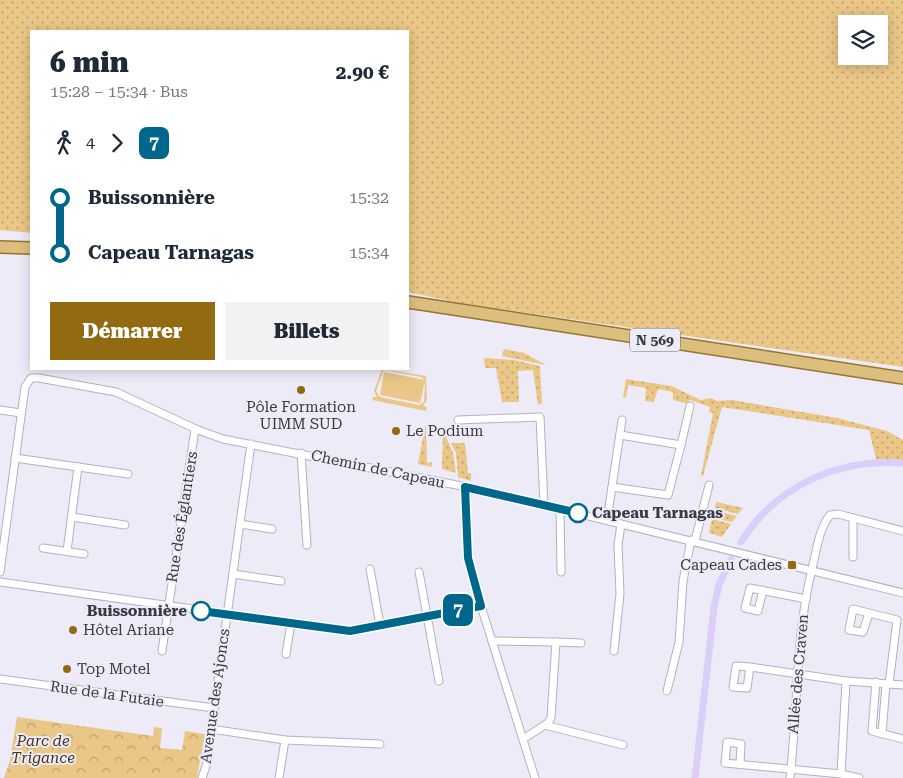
<!DOCTYPE html>
<html lang="fr">
<head>
<meta charset="utf-8">
<style>
	body { margin:0; font-family:"Roboto Serif",serif; background:#f2f2f3; color:#1f2937; height:100vh; display:flex; flex-direction:column; font-size:19px; white-space:nowrap }
	* { box-sizing:border-box; margin:0 }
	p { font-size:16px; color:#747a83 }
	.icon { flex:none; width:28px; height:28px; fill:none; stroke:currentColor; stroke-width:2; stroke-linecap:round; stroke-linejoin:round }
	.map { position:relative; flex:1; overflow:hidden }
	.details { position:absolute; left:30px; top:30px; width:379px; height:340px; display:flex; flex-direction:column; background:#fff; border-radius:0px; box-shadow:0 2px 12px #0003 }
	.details>* { flex:none }
	.badge { padding:0 10px; border-radius:8px; font-size:18px; line-height:32px }
	.buttons { position:absolute; left:838px; top:15px; display:grid; gap:10px }
	.buttons a { display:grid; place-items:center; width:50px; height:50px; border-radius:0px; background:#fff; box-shadow:0 2px 12px #0003; font-size:25px }
	.map>.badge { position:absolute; translate:-50% -50%; box-shadow:0 0 0 2px #fff }
	.legs { display:flex; align-items:center; gap:8px; height:55px; padding:0 20px; font-size:16px }
	.legs p { margin-inline-start:auto }
	.headline { display:flex; align-items:center; justify-content:space-between; height:85px; padding:0 20px }
	h1 { font-size:28px; font-weight:800; line-height:38px }
	.primary-button { display:flex; gap:10px; margin-top:auto; padding:10px 20px }
	.primary-button a { flex:1; height:58px; border-radius:0px; background:#916a12; color:#fff; font-size:20px; font-weight:800; line-height:58px; text-align:center }
	.primary-button a+a { background:#f2f2f3; color:#1f2937 }
	ul { padding:0 20px; list-style:none }
	li { display:flex; align-items:center; gap:18px; height:55px; font-size:19px }
	li i { display:grid; place-items:center; width:8px; height:100%; margin:0 6px; background:currentColor }
	li i::after { content:''; width:12px; height:12px; margin:-6px; border:4px solid; border-radius:50%; background:#fff }
	li p { margin-inline-start:auto }
	li:first-child i { background:linear-gradient(#0000 50%,currentColor 0) }
	li:last-child i { background:linear-gradient(currentColor 50%,#0000 0) }
	.map>svg:first-child { display:block }
	.grass { fill:url(#grass-dots); fill-rule:evenodd }
	.forest { fill:url(#forest-crowns) }
	.pitch { fill:#eac687; fill-rule:evenodd }
	.lines { fill:none; stroke-linecap:round; stroke-linejoin:round }
	.canal { stroke:#d9cff9; stroke-width:7 }
	.street-casing { stroke:#b4b1be; stroke-width:9 }
	.primary-casing { stroke:#95742f; stroke-width:14 }
	.street { stroke:#fff; stroke-width:7 }
	.primary { stroke:#ddbf7d; stroke-width:11 }
	.line-1-casing { stroke:#fff; stroke-width:11 }
	.line-1 { stroke:#00678c; stroke-width:8 }
	.poi-dot { fill:#916a12; stroke:#eeebf9; stroke-width:2 }
	.stop-1-dot { fill:#fff; stroke:#00678c; stroke-width:2.5 }
	.labels { text-anchor:middle; dominant-baseline:central; stroke-width:4; stroke-linejoin:round; paint-order:stroke }
	.shield { fill:#eeebf9; stroke:#716f77; stroke-width:1 }
	.shield-label { font-size:14px; font-weight:bold; fill:#3b3a3f }
	.poi-label { font-size:15px; fill:#3b3a3f; stroke:#eeebf9; text-anchor:start }
	.street-label { font-size:15px; fill:#3b3a3f; stroke:#eeebf9 }
	.stop-label { font-size:15px; font-weight:bold; fill:#3b3a3f; stroke:#eeebf9; text-anchor:start }
	.park-label { font-size:15px; font-style:italic; fill:#463518; stroke:#eeebf9 }
</style>
</head>
<body>
<div class="map">
<svg width="903" height="778" viewBox="0 0 903 778">
	<defs>
		<pattern id="grass-dots" width="8" height="8" patternUnits="userSpaceOnUse" patternTransform="scale(1.25)"><rect width="8" height="8" fill="#eac687"/><path d="M2 2h.1M6 6h.1" fill="none" stroke="#bfa270" stroke-width="1.8" stroke-linecap="round"/></pattern>
		<pattern id="forest-crowns" width="20" height="18" patternUnits="userSpaceOnUse" patternTransform="scale(1.25)"><rect width="20" height="18" fill="#eac687"/><path d="M2 6a3 3 0 1 1 6 0M12 15a3 3 0 1 1 6 0" fill="none" stroke="#bfa270"/></pattern>
	</defs>
	<rect width="100%" height="100%" fill="#eeebf9"/>
	<g class="grass">
		<path d="M0,0H903V367L459,303L408,292V31H31V233L0,230ZM846,24H879V56H846Z"/>
		<polygon points="504,349 524,353 546,365 502,356"/>
		<polygon points="484,358 514,360 540,366 542,403 538,405 533,370 518,371 519,402 502,402 496,368 485,368"/>
		<polygon points="626,379 671,386 701,400 711,398 717,401 732,400 837,418 887,431 903,440 903,460 876,459 869,430 722,407 703,476 701,476 713,413 709,412 710,407 690,400 686,403 673,400 673,392 658,389 654,402 645,401 646,388 628,385 626,398 623,397"/>
		<polygon points="426,423 427,463 432,462 432,467 418,464"/>
		<polygon points="443,430 453,453 456,473 442,469"/>
		<polygon points="451,443 465,443 468,473 471,473 471,481 458,477 456,453"/>
		<polygon points="716,502 743,508 738,514 715,508"/>
		<polygon points="714,510 737,516 732,522 713,518"/>
		<polygon points="712,519 731,524 722,537 709,533"/>
	</g>
	<polygon class="forest" points="17,717 153,736 154,727 162,728 160,748 182,750 185,731 205,734 197,778 4,778 10,760"/>
	<path class="pitch" d="M382,369L426,376L427,400L423,406L427,407L426,411L372,400L373,397H377L374,391ZM384,370L421,377L425,380L384,372L380,395L420,403L425,381L424,402L419,405L380,397L376,391Z"/>
	<g class="lines">
		<g class="canal">
			<path d="M741,542C777,485 837,459 903,463"/>
			<polyline points="695,778 714,607 719,585 731,559"/>
		</g>
		<g class="street-casing">
			<g id="street">
				<polyline points="0,410 21,413"/>
				<polyline points="458,420 540,417 544,505"/>
				<polyline points="681,445 690,406"/>
				<polyline points="301,453 307,545"/>
				<polyline points="15,458 78,467 67,551"/>
				<polyline points="78,467 128,474"/>
				<polyline points="465,487 468,558 481,606 535,778"/>
				<polyline points="612,487 668,495 681,445 620,435"/>
				<polyline points="560,509 561,572"/>
				<polyline points="72,517 125,525"/>
				<polyline points="607,520 622,420"/>
				<polyline points="240,524 272,529"/>
				<polyline points="695,541 709,485"/>
				<polyline points="43,548 84,554"/>
				<polyline points="853,557 853,518"/>
				<polyline points="370,569 380,625"/>
				<polyline points="0,572 25,387 31,378 39,378 116,392 198,430 223,439 482,490 903,593"/>
				<polyline points="419,572 439,681"/>
				<polyline points="233,574 281,581"/>
				<polyline points="0,582 350,631 481,606"/>
				<polyline points="763,590 758,611 745,608 750,588 806,599"/>
				<polyline points="869,613 863,632 849,630 853,609 897,620 889,684"/>
				<polyline points="492,641 556,642 551,718 548,723 523,739"/>
				<polyline points="556,642 581,643"/>
				<polyline points="162,651 195,429"/>
				<polyline points="614,651 620,594 618,545 621,524"/>
				<polyline points="286,654 291,623"/>
				<polyline points="750,667 747,688 733,687 736,666 750,667 846,681 903,685"/>
				<polyline points="0,679 214,708"/>
				<polyline points="876,682 872,731 903,739"/>
				<polyline points="667,691 679,642 683,581 691,540"/>
				<polyline points="545,725 623,745"/>
				<polyline points="211,729 285,740 380,744"/>
				<polyline points="882,734 886,684"/>
				<polyline points="740,764 741,744 727,742 725,763 841,774 859,778"/>
				<polyline points="841,774 846,681"/>
				<polyline points="202,778 206,766 251,444"/>
				<polyline points="279,778 285,740"/>
				<path d="M790,778C798,709 795,641 811,573C816,554 818,530 830,515L838,514L903,531"/>
			</g>
		</g>
		<g class="primary-casing">
			<g id="primary">
				<polyline points="0,247 31,248"/>
				<polyline points="408,302 903,378"/>
			</g>
		</g>
		<use href="#street" class="street"/>
		<use href="#primary" class="primary"/>
	</g>
	<g class="lines">
		<g class="line-1-casing">
			<polyline id="line-1" points="201,611 350,631 481,606 468,558 465,487 578,513"/>
		</g>
		<use href="#line-1" class="line-1"/>
	</g>
	<g class="poi-dot">
		<circle cx="301" cy="390" r="5"/>
		<circle cx="396" cy="431" r="5"/>
		<rect x="787" y="560" width="10" height="10" rx="2.5"/>
		<circle cx="73" cy="630" r="5"/>
		<circle cx="67" cy="669" r="5"/>
	</g>
	<g class="stop-1-dot">
		<circle cx="578" cy="513" r="9"/>
		<circle cx="201" cy="611" r="9"/>
	</g>
	<g class="labels">
		<rect class="shield" x="630" y="328.5" width="50" height="23" rx="4"/>
		<g class="shield-label">
			<text x="655" y="340">N 569</text>
		</g>
		<g class="poi-label">
			<text x="301" y="407" text-anchor="middle">Pôle Formation<tspan x="301" dy="17">UIMM SUD</tspan></text>
			<text x="406" y="431">Le Podium</text>
			<text x="782" y="565" text-anchor="end">Capeau Cades</text>
			<text x="83" y="630">Hôtel Ariane</text>
			<text x="77" y="669">Top Motel</text>
		</g>
		<g class="street-label">
			<text transform="translate(378 469) rotate(12)">Chemin de Capeau</text>
			<text transform="translate(182 517) rotate(-81)">Rue des Églantiers</text>
			<text transform="translate(798 674) rotate(-85)">Allée des Craven</text>
			<text transform="translate(107 694) rotate(8)">Rue de la Futaie</text>
			<text transform="translate(215 696) rotate(-82)">Avenue des Ajoncs</text>
		</g>
		<g class="stop-label">
			<text x="592" y="513">Capeau Tarnagas</text>
			<text x="187" y="611" text-anchor="end">Buissonnière</text>
		</g>
		<g class="park-label">
			<text x="43" y="741">Parc de<tspan x="43" dy="17">Trigance</tspan></text>
		</g>
	</g>
</svg>
<div class="buttons">
<a><svg class="icon" aria-label="layers" viewBox="0 0 24 24"><path d="M12 4l9 5-9 5-9-5zM3 14l9 5 9-5"/></svg></a>
</div>
<b class="badge" style="left:458px;top:610px;background:#00678c;color:#fff">7</b>
<section class="details">
<div class="headline"><div><h1>6 min</h1><p>15:28 – 15:34 · Bus</p></div><b>2.90 €</b></div>
<div class="legs"><svg class="icon" aria-label="walk" viewBox="0 0 24 24"><circle cx="13" cy="4" r="2"/><path d="M13 8l-2 6 4 7M11 14l-3 7M7 12l3-4h3l4 4"/></svg>4<svg class="icon" aria-label="forward" viewBox="0 0 24 24"><path d="M9 5l7 7-7 7"/></svg><b class="badge" style="background:#00678c;color:#fff">7</b></div>
<ul>
<li><i style="color:#00678c"></i><b>Buissonnière</b><p>15:32</p></li>
<li><i style="color:#00678c"></i><b>Capeau Tarnagas</b><p>15:34</p></li>
</ul>
<div class="primary-button"><a>Démarrer</a><a>Billets</a></div>
</section>
</div>
</body>
</html>
